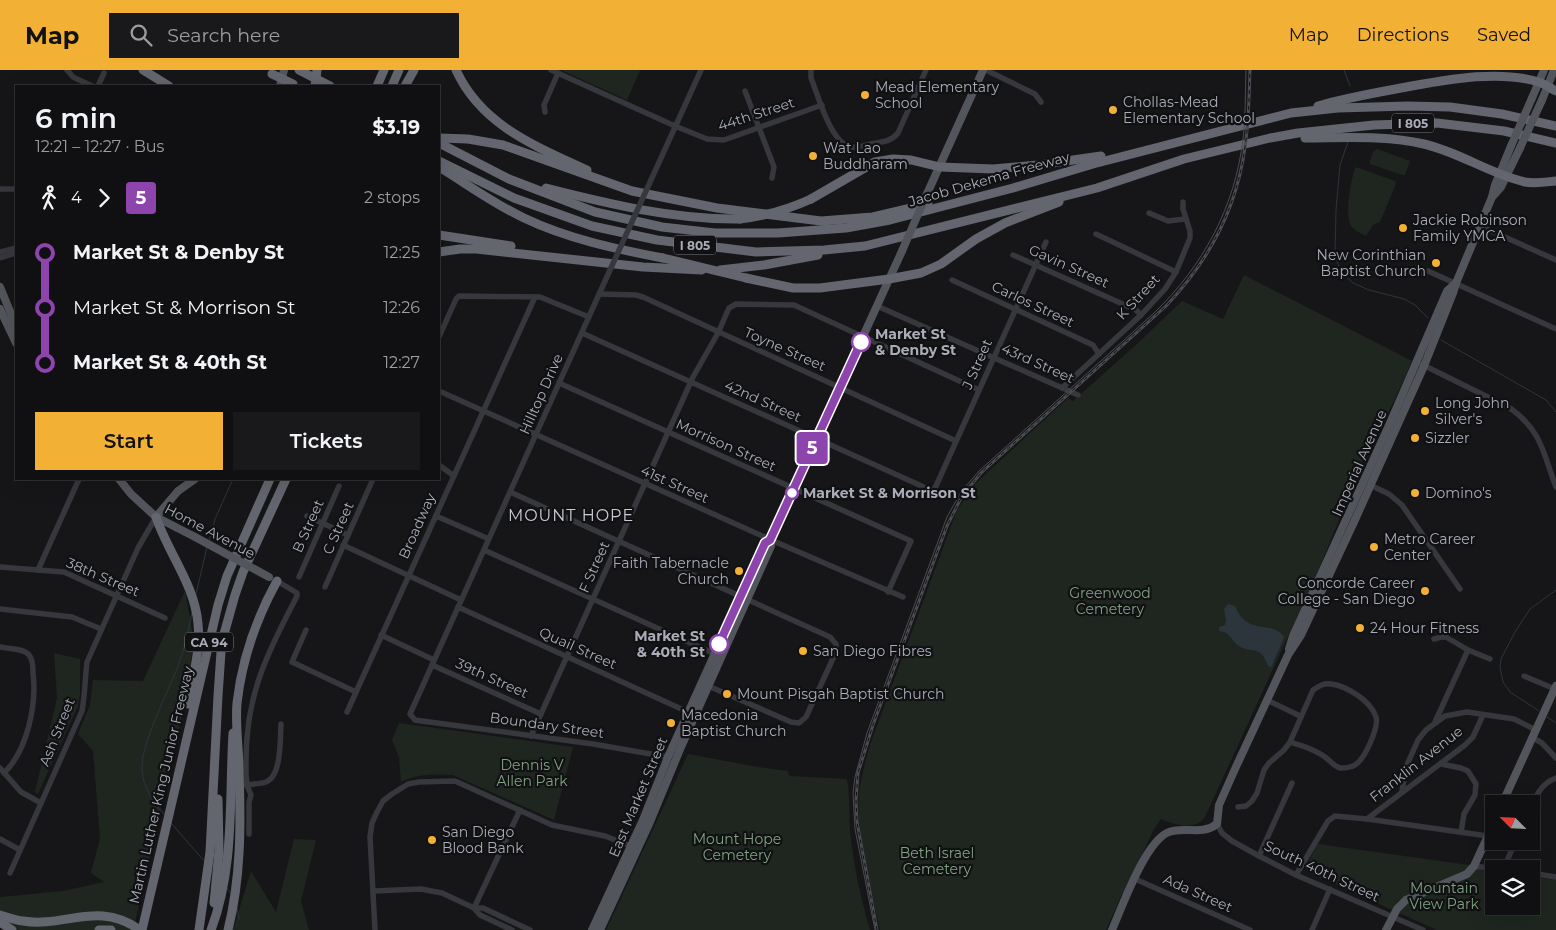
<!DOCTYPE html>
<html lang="en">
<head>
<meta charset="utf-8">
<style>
	body { margin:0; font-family:Montserrat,sans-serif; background:#19191b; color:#f1f3f6; height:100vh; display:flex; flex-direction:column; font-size:19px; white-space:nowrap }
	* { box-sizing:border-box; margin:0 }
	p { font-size:16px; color:#9c9d9f }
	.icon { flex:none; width:28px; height:28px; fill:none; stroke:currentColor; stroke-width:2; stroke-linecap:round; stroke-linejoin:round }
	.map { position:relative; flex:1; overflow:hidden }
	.sheet { position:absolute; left:15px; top:15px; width:425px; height:395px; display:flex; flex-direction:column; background:#101012; border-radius:0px; box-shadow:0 5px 20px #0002,0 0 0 1px #303032 }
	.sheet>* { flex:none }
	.badge { padding:0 10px; border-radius:4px; font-size:18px; line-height:32px }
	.needle { width:32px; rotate:294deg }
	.tools { position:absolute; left:1485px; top:725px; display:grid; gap:10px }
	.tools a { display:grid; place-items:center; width:55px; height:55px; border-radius:0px; background:#101012; box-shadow:0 5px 20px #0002,0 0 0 1px #303032; font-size:25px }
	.map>.badge { position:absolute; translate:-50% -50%; box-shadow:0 0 0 2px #fff }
	.legs { display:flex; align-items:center; gap:8px; height:55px; padding:0 20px; font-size:16px }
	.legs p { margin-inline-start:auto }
	.summary { display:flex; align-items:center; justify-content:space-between; height:85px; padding:0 20px }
	h1 { font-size:28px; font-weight:600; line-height:38px }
	.primary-button { display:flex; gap:10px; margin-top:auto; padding:10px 20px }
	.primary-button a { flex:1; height:58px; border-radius:0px; background:#f2b134; color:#111; font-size:20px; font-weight:600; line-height:58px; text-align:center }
	.primary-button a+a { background:#19191b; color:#f1f3f6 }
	ul { padding:0 20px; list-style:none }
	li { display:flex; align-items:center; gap:18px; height:55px; font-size:19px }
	li i { display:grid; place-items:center; width:8px; height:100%; margin:0 6px; background:currentColor }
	li i::after { content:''; width:12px; height:12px; margin:-6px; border:4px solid; border-radius:50%; background:#101012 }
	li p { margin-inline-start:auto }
	li:first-child i { background:linear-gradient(#0000 50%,currentColor 0) }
	li:last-child i { background:linear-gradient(currentColor 50%,#0000 0) }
	header { display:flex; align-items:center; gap:30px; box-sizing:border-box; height:70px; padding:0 25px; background:#f2b134; color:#111 }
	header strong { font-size:24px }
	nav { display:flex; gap:28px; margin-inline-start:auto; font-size:18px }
	.search { width:350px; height:45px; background:#19191b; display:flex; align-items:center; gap:12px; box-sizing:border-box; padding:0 18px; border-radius:0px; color:#9c9d9f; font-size:19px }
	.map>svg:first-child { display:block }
	.green { fill:#1e261f }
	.water { fill:#2c353c }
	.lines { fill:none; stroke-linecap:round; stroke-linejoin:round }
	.stream { stroke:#2c353c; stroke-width:1 }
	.minor { stroke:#37383d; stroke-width:5.5 }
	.major { stroke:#53555c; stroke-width:8 }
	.highway { stroke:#63666e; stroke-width:9 }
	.tram { stroke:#4a4c52; stroke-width:1 }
	.rail-casing { stroke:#4a4c52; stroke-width:3 }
	.rail { stroke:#111113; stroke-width:1; stroke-dasharray:4; stroke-linecap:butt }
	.minor-bridge { stroke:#37383d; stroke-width:5.5 }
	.major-bridge { stroke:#53555c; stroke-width:8 }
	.highway-bridge { stroke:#63666e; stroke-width:9 }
	.line-1-casing { stroke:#fff; stroke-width:11 }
	.line-1 { stroke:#8e44ad; stroke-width:8 }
	.poi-dot { fill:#f2b134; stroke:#111113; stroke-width:2 }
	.stop-1-dot { fill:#fff; stroke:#8e44ad; stroke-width:2.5 }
	.labels { text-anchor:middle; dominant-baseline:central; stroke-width:4.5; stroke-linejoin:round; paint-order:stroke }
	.shield { fill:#111113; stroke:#7b7e86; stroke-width:1 }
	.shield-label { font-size:12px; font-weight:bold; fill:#a8adb8 }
	.poi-label { font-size:14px; fill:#a8adb8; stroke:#111113; text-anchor:start }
	.street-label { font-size:14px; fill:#a8adb8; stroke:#111113 }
	.stop-label { font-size:14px; font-weight:bold; fill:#a8adb8; stroke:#111113; text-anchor:start }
	.park-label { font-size:14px; fill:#7fa381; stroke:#111113 }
	.quarter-label { font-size:16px; letter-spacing:1px; fill:#c9ccd4; stroke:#111113 }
</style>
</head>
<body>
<header>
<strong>Map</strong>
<div class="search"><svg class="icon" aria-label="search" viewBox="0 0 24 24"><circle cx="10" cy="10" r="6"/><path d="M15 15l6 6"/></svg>Search here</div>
<nav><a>Map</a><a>Directions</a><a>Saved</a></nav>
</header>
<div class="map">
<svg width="1556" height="860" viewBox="0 0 1556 860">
	<rect width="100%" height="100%" fill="#161618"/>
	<g class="green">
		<polygon points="561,0 640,0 627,30"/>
		<polygon points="1377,79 1410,91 1405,105 1402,105 1370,94 1370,91 1373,82"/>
		<path d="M1356,97L1395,111L1396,114L1380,152L1373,155L1366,166C1362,164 1356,161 1353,158C1343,149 1351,107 1356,97Z"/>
		<path d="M1244,205L1412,291L1394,331L1361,395L1319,499L1205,747C1195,761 1175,755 1161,749L1153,761L1124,825L1122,824L1106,860H880C871,818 855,766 859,723C862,703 867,683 874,664L957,440L976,413L1068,328L1073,331L1138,273L1182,231L1223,249Z"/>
		<polygon points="185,521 194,571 182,646 136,848 134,860 18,860 8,854 0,845 0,827 63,821 104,812 91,803 100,768 93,681 78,664 90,635 93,610 143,611"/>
		<polygon points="54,583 80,589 80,623 78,636 38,724 35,722 57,628"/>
		<path d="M399,653L573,677L554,750L453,705C435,704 417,704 401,712L399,687L392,670Z"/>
		<path d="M688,684L758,697L787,701L790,706L847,709C850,726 849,743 850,760C853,793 861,828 870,860H606Z"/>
		<polygon points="294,769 316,770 301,831 309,860 233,860 251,801 276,842"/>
		<polygon points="1318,774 1469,795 1483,800 1494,802 1494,836 1531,836 1531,807 1556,810 1556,860 1437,860 1308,802 1306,796"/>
	</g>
	<path class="water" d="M1228,534L1235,536C1247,567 1272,549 1284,567C1281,577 1275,586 1272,597L1268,596C1261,574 1251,584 1239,576C1230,570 1232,563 1219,561V557L1225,555L1226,551L1224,539Z"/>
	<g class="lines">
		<g class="stream">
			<polyline points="1344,0 1350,16"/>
			<polyline points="1348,72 1340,95 1336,140 1335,186 1341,202 1353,213 1369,220 1404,229 1415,235 1428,248"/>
			<polyline points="1441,270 1546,330 1556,342"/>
			<polyline points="209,471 215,449 233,409"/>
			<polyline points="196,524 207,477"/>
			<polyline points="1539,641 1510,622 1503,612 1500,597 1501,589 1515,562 1530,539 1556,520"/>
			<polyline points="1547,647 1556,653"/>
			<path d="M164,744C153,732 143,717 142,700C140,677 167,623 177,599C184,581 188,562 192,543"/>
			<polyline points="171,753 205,792"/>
			<polyline points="227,818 232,825"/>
			<polyline points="237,838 239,849"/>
		</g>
		<g class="minor">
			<polyline points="67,0 73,7 92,16"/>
			<polyline points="551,0 675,56 707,69 724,70 822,35"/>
			<path d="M811,0V8C818,25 831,74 851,77C857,78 864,76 870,74C881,72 891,72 898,63L926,0"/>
			<polyline points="986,0 1035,24 1041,32"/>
			<polyline points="98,16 104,3"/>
			<polyline points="745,21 774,97 772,108"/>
			<polyline points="545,42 544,35 558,3"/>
			<polyline points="651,110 701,0"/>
			<polyline points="0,119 16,119"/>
			<polyline points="1149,143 1168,151 1185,149"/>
			<polyline points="1480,156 1556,190"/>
			<polyline points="1096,164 1176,202"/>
			<polyline points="0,182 16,178"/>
			<polyline points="1013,185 1136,240 1141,245"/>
			<polyline points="0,188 16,183"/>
			<polyline points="1422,203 1428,201 1556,259"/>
			<polyline points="952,210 1093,275 1099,284"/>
			<polyline points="605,211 410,644 415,650 422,651 593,674 668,687"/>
			<polyline points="600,224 636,225 643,227 956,371"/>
			<polyline points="877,236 1078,325"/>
			<polyline points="582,263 926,418 934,420"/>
			<polyline points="439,267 456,229 459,226 540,227 589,247"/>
			<path d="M1417,292L1510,338C1542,361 1543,383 1556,417"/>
			<polyline points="559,313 911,471 888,522"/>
			<polyline points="1062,318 1141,245 1165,219 1176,202 1190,168 1190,161 1183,139 1183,132"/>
			<polyline points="439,321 778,473 903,527"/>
			<polyline points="439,395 454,406"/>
			<polyline points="1370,415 1389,424 1402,435 1460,519"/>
			<polyline points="510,422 830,567 836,574 836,582 806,647 799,653 791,652 706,615"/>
			<polyline points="931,427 1046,172"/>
			<polyline points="307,446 348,465"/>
			<polyline points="436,446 489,469"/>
			<polyline points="343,475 461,530"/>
			<polyline points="484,480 717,585"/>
			<polyline points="0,497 64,502 165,548"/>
			<polyline points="38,500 79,409"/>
			<polyline points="299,507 339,416"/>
			<polyline points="325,517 373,409"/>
			<polyline points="458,537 688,642"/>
			<polyline points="0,539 72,547 101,559"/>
			<polyline points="306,560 292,592 356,622"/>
			<polyline points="381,565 434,590"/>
			<polyline points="1434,569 1441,567 1446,567 1468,580 1490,589"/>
			<path d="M0,577C8,579 24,578 29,585C33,589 33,598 33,603C37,635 27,681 4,703"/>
			<polyline points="432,595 541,644"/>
			<polyline points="1524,606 1555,619"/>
			<polyline points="1267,630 1300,646"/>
			<polyline points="347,642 535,227"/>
			<polyline points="1435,652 1468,580"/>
			<polyline points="531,666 693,307 718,263 729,238 736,234 794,235 979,320"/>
			<polyline points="1533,668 1542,673 1556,688"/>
			<polyline points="1441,694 1461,698 1468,701 1476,714 1475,725 1464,744 1461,762"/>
			<polyline points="0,698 21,722 41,733"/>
			<path d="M246,715C252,714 260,714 266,712C282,706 280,668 281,654"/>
			<polyline points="1402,721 1406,697 1418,670 1426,660 1445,646 1467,642 1514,649 1536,660"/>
			<path d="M1238,737L1246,736L1252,731L1257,723L1264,700L1269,693L1284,680L1290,672L1313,620C1319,616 1323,613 1331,614C1347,616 1371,631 1376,647C1379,657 1365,689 1355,695C1352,697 1345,698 1340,698C1333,696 1328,688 1322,685C1312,678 1300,675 1290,672"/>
			<path d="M1531,737C1537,724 1542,713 1556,708"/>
			<polyline points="1367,749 1488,766"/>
			<polyline points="1217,754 1222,763 1232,771 1259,786 1296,805 1423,860"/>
			<path d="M249,764V732L251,725C245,714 246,703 246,691C246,623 267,585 297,526V523L277,511"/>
			<polyline points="0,769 20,780"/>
			<polyline points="1259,786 1292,713"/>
			<polyline points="1474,796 1498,799"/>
			<polyline points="1503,799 1516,771"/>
			<path d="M10,803L82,641C85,625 85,608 87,592L138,478L156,447"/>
			<polyline points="1531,803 1556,807"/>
			<polyline points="1296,805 1328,751 1335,746 1367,749 1465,675 1473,667 1483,645"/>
			<polyline points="1135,809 1250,860"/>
			<polyline points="373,821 421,819 442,823 474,838 480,845 512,860"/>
			<polyline points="474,838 520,740"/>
			<polyline points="474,838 483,838 530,860"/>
			<polyline points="375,860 370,767 372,753 377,742 383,731 392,724 408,714 419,712 455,711 552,755 605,766 633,777"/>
			<polyline points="1312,860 1330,819"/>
		</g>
		<g class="major">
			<polyline points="280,16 284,0"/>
			<polyline points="1532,28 1544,0"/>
			<polyline points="1542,30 1554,0"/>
			<polyline points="926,126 983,0"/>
			<polyline points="1493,126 1501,117 1520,78"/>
			<polyline points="0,217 16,256"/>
			<polyline points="0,239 16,273"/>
			<polyline points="119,409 131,424 156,447 195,467"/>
			<polyline points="156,447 178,421 195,409"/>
			<polyline points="1289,579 1293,566 1391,351 1447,221 1456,213"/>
			<polyline points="1502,734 1556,616"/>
			<polyline points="592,860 643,750 668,687 765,473 770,470 902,181"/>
			<polyline points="600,860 650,752 681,677 771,476 770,470"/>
			<path d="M1112,860C1122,837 1146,770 1169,762C1186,756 1201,766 1217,754L1219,735L1235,699L1288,585L1301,565L1354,452L1424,296L1453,223L1456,213L1492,127L1495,115L1511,76"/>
			<polyline points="1386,860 1397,839 1406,830 1467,804 1474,796 1494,753"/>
		</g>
		<g class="highway">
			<polyline points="143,0 169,16"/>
			<polyline points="299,0 330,16"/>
			<path d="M456,0C481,55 535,76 587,100"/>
			<polyline points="377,16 384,0"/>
			<polyline points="392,16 399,0"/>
			<polyline points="405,16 414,0"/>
			<path d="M1318,36C1349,27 1380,22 1412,16C1451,9 1500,0 1539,12C1545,14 1550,18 1556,21"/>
			<polyline points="439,68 468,69 503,75 632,121 717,138 821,151 873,147 928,134"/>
			<path d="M1305,68C1344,68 1385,65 1424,74C1459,82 1490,104 1525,112C1535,114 1546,112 1556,111"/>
			<polyline points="439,73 509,109 595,142 662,157 715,163 778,163 846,158 890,150 1013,118 1093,94 1291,43 1338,38 1408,36 1450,37 1502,44 1556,56"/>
			<polyline points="439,91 514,128 592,156 657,170 756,182 824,180 865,176 1097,118 1184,89 1270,68 1298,63 1374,55 1437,53 1504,61 1556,73"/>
			<path d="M439,97C467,114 494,134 524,148C568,169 616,179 663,188"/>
			<path d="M546,118C609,134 675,150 740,149"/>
			<polyline points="811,129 875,92 893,89 911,90 940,97 993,99 1038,95 1101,86"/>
			<polyline points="439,165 511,176"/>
			<polyline points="439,182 460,179 476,179 643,197 702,200"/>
			<polyline points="720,200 764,195 818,185"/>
			<polyline points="746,208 793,218 820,218 889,209 921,203 941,194 976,169 1005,153 1059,132"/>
			<path d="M156,447C168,483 195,515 198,554C201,580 192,608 188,634"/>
			<polyline points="214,833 219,781 218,729"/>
			<path d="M0,845C7,847 15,850 23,851C65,858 98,830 140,860"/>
			<polyline points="0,852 12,860"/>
			<polyline points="99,860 111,860"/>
			<polyline points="142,860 218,535 227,506 270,409"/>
			<polyline points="199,860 210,782 218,626 221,582 224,564 235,525 243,502 286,409"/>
			<path d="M211,860C235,797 229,728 233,663"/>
			<path d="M228,860C241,808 241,755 239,701C239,679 235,655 237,633C242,589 256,549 277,511"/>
		</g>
		<path class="tram" d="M875,860L855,759L853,723L855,707L867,663L947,447L961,422L979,401L1154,243C1203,196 1235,137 1243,69C1246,46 1245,23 1246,0"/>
		<g class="rail-casing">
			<path id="rail" d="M877,860L857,752L856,731L858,703L873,655L947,456L962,426L981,403L1166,236C1208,192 1237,138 1245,77C1249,51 1249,26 1250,0"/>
		</g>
		<use href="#rail" class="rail"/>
		<polyline class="minor-bridge" points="605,211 651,110"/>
		<g class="major-bridge">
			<polyline points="1511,76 1532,28"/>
			<polyline points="1520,78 1542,30"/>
			<polyline points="902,181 926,126"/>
			<polyline points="195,467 269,507"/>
		</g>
		<g class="highway-bridge">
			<polyline points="272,4 293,14"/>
			<polyline points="315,16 317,0"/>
			<path d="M740,149C766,146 787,140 811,129"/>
			<polyline points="663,188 746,208"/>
		</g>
	</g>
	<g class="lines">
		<g class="line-1-casing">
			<polyline id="line-1" points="719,574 765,473 770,470 861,272"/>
		</g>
		<use href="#line-1" class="line-1"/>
	</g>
	<g class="poi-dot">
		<circle cx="865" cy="25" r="5"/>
		<circle cx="1113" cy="40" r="5"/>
		<circle cx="813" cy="86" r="5"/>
		<circle cx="1403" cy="158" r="5"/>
		<circle cx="1436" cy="193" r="5"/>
		<circle cx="1425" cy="341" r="5"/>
		<circle cx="1415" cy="368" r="5"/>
		<circle cx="1415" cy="423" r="5"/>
		<circle cx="1374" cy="477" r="5"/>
		<circle cx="739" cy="501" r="5"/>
		<circle cx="1425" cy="521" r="5"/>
		<circle cx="1360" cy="558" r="5"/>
		<circle cx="803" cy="581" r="5"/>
		<circle cx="727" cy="624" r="5"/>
		<circle cx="671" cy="653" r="5"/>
		<circle cx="432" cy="770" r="5"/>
	</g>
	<g class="stop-1-dot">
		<circle cx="861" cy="272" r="9"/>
		<circle cx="792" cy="423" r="6"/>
		<circle cx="719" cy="574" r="9"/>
	</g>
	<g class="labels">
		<g class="shield">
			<rect x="1392" y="43.5" width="42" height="19" rx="4"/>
			<rect x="674" y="165.5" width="42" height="19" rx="4"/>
			<rect x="185" y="562.5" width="48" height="19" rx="4"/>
		</g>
		<g class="shield-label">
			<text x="1413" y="53">I 805</text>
			<text x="695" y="175">I 805</text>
			<text x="209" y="572">CA 94</text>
		</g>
		<g class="poi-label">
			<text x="875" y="17">Mead Elementary<tspan x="875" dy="16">School</tspan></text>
			<text x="1123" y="32">Chollas-Mead<tspan x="1123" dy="16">Elementary School</tspan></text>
			<text x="823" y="78">Wat Lao<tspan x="823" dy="16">Buddharam</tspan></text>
			<text x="1413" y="150">Jackie Robinson<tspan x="1413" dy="16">Family YMCA</tspan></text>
			<text x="1426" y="185" text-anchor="end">New Corinthian<tspan x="1426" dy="16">Baptist Church</tspan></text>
			<text x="1435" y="333">Long John<tspan x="1435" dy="16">Silver's</tspan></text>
			<text x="1425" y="368">Sizzler</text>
			<text x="1425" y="423">Domino's</text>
			<text x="1384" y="469">Metro Career<tspan x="1384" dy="16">Center</tspan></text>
			<text x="729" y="493" text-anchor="end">Faith Tabernacle<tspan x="729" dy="16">Church</tspan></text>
			<text x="1415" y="513" text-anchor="end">Concorde Career<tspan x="1415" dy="16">College - San Diego</tspan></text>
			<text x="1370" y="558">24 Hour Fitness</text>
			<text x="813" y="581">San Diego Fibres</text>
			<text x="737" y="624">Mount Pisgah Baptist Church</text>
			<text x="681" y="645">Macedonia<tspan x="681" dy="16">Baptist Church</tspan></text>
			<text x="442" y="762">San Diego<tspan x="442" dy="16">Blood Bank</tspan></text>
		</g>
		<g class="street-label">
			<text transform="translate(756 44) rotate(-18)">44th Street</text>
			<text transform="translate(989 109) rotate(-16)">Jacob Dekema Freeway</text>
			<text transform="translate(1069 196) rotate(24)">Gavin Street</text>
			<text transform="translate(1138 227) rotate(-47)">K Street</text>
			<text transform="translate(1033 234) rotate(25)">Carlos Street</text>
			<text transform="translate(785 279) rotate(24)">Toyne Street</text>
			<text transform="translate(1038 293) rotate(24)">43rd Street</text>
			<text transform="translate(977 294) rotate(-66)">J Street</text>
			<text transform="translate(541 324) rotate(-66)">Hilltop Drive</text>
			<text transform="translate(763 331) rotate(24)">42nd Street</text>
			<text transform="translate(726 375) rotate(24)">Morrison Street</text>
			<text transform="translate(1359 393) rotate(-66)">Imperial Avenue</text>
			<text transform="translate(675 414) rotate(24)">41st Street</text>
			<text transform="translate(308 456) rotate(-66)">B Street</text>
			<text transform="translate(417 456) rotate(-66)">Broadway</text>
			<text transform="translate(338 458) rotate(-66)">C Street</text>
			<text transform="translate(210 461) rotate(28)">Home Avenue</text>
			<text transform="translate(594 497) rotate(-66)">F Street</text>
			<text transform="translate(103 507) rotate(23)">38th Street</text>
			<text transform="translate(578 578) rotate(24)">Quail Street</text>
			<text transform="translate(492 608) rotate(24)">39th Street</text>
			<text transform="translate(547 655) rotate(8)">Boundary Street</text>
			<text transform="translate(57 662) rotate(-68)">Ash Street</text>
			<text transform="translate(1416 694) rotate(-38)">Franklin Avenue</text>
			<text transform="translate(161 715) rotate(-77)">Martin Luther King Junior Freeway</text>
			<text transform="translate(638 727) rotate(-67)">East Market Street</text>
			<text transform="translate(1322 801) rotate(25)">South 40th Street</text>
			<text transform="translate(1198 823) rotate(24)">Ada Street</text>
		</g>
		<g class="stop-label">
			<text x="875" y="264">Market St<tspan x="875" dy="16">&amp; Denby St</tspan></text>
			<text x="803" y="423">Market St &amp; Morrison St</text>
			<text x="705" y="566" text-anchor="end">Market St<tspan x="705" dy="16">&amp; 40th St</tspan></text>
		</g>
		<g class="park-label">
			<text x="1110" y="523">Greenwood<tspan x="1110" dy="16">Cemetery</tspan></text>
			<text x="532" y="695">Dennis V<tspan x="532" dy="16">Allen Park</tspan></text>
			<text x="737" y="769">Mount Hope<tspan x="737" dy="16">Cemetery</tspan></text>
			<text x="937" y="783">Beth Israel<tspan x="937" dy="16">Cemetery</tspan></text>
			<text x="1444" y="818">Mountain<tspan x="1444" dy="16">View Park</tspan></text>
		</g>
		<g class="quarter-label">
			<text x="571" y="445">MOUNT HOPE</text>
		</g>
	</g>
</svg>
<div class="tools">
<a><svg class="needle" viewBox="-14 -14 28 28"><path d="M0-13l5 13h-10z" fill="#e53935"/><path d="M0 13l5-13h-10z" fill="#9c9d9f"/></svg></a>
<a><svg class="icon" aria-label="layers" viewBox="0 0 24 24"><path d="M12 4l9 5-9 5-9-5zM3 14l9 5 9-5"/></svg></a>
</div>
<b class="badge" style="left:812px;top:378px;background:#8e44ad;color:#fff">5</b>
<section class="sheet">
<div class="summary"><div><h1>6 min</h1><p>12:21 – 12:27 · Bus</p></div><b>$3.19</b></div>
<div class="legs"><svg class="icon" aria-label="walk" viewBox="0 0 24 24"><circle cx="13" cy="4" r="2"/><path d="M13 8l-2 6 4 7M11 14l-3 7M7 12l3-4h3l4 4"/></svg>4<svg class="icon" aria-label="forward" viewBox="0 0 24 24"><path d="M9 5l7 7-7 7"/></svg><b class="badge" style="background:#8e44ad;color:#fff">5</b><p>2 stops</p></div>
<ul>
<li><i style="color:#8e44ad"></i><b>Market St &amp; Denby St</b><p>12:25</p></li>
<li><i style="color:#8e44ad"></i><span>Market St &amp; Morrison St</span><p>12:26</p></li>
<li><i style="color:#8e44ad"></i><b>Market St &amp; 40th St</b><p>12:27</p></li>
</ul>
<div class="primary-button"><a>Start</a><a>Tickets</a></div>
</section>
</div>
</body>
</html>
